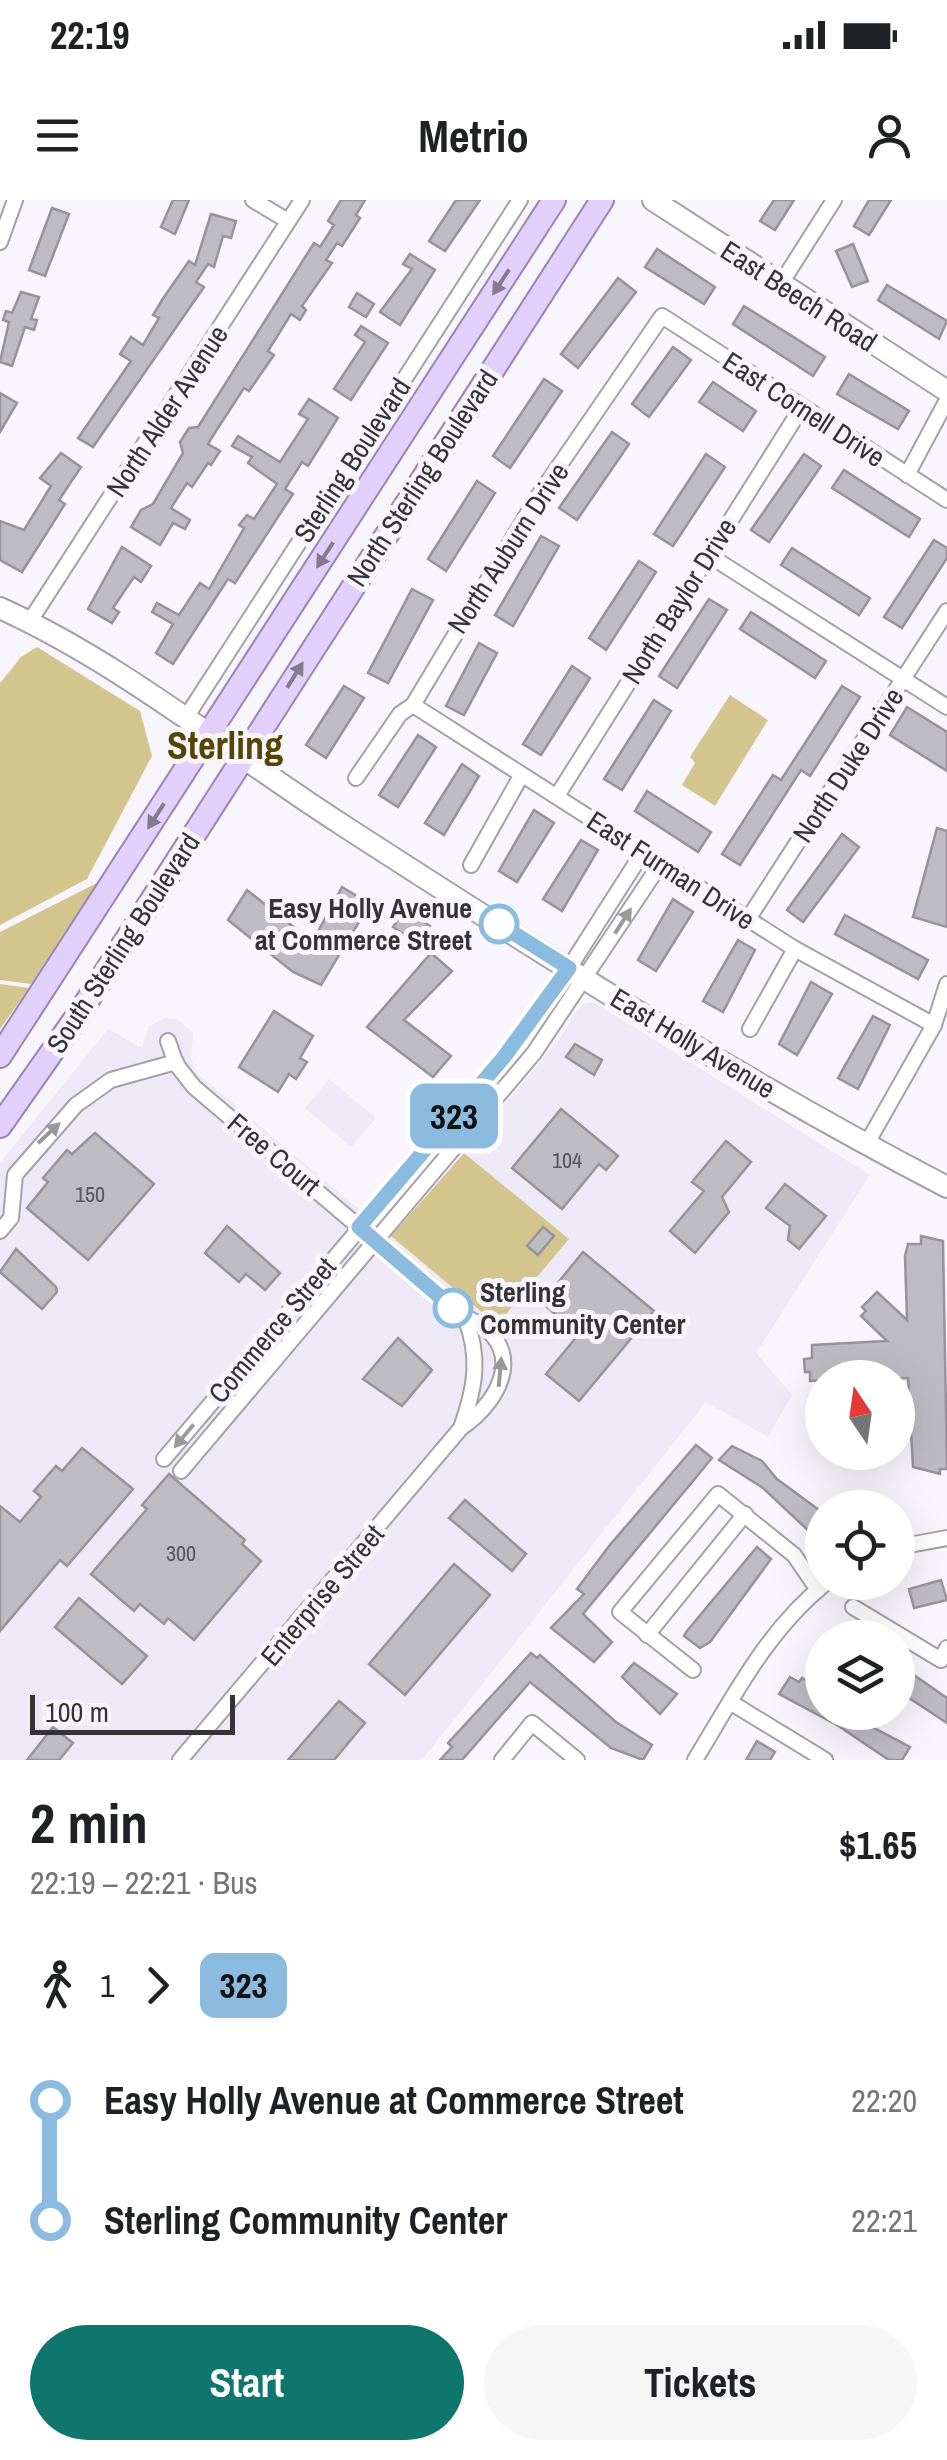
<!DOCTYPE html>
<html lang="en">
<head>
<meta charset="utf-8">
<style>
	body { margin:0; font-family:"Archivo Narrow",sans-serif; background:#f6f6f6; color:#202124; height:100vh; display:flex; flex-direction:column; font-size:38px; white-space:nowrap }
	* { box-sizing:border-box; margin:0 }
	p { font-size:32px; color:#757577 }
	.icon { flex:none; width:55px; height:55px; fill:none; stroke:currentColor; stroke-width:2; stroke-linecap:round; stroke-linejoin:round }
	.map { position:relative; height:1560px; overflow:hidden }
	.panel { display:flex; flex-direction:column; background:#fff; flex:1 }
	.panel>* { flex:none }
	.badge { padding:0 20px; border-radius:15px; font-size:35px; line-height:65px }
	.needle { width:65px; rotate:347deg }
	.controls { position:absolute; left:805px; top:1160px; display:grid; gap:20px }
	.controls a { display:grid; place-items:center; width:110px; height:110px; border-radius:50%; background:#fff; box-shadow:0 10px 40px #0002; font-size:50px }
	.scale { position:absolute; left:30px; bottom:25px; width:205px; box-sizing:border-box; padding-left:10px; border:5px solid #343336; border-top:0; font-size:28px; line-height:35px; white-space:nowrap; color:#343336; -webkit-text-stroke:8px #f8f5fd; paint-order:stroke }
	.map>.badge { position:absolute; translate:-50% -50%; box-shadow:0 0 0 5px #fff }
	.legs { display:flex; align-items:center; gap:15px; height:110px; padding:0 30px; font-size:32px }
	.legs p { margin-inline-start:auto }
	.summary { display:flex; align-items:center; justify-content:space-between; height:170px; padding:0 30px }
	h1 { font-size:55px; font-weight:800; line-height:75px }
	.primary-button { display:flex; gap:20px; margin-top:auto; padding:20px 30px }
	.primary-button a { flex:1; height:115px; border-radius:60px; background:#0f766e; color:#fff; font-size:40px; font-weight:800; line-height:115px; text-align:center }
	.primary-button a+a { background:#f6f6f6; color:#202124 }
	ul { padding:0 30px; list-style:none }
	li { display:flex; align-items:center; gap:35px; height:120px; font-size:38px }
	li i { display:grid; place-items:center; width:15px; height:100%; margin:0 12px; background:currentColor }
	li i::after { content:''; width:25px; height:25px; margin:-12px; border:8px solid; border-radius:50%; background:#fff }
	li p { margin-inline-start:auto }
	li:first-child i { background:linear-gradient(#0000 50%,currentColor 0) }
	li:last-child i { background:linear-gradient(currentColor 50%,#0000 0) }
	.status { display:flex; justify-content:space-between; align-items:center; height:70px; padding:0 50px; background:#fff; direction:ltr }
	.status svg { height:28px; fill:currentColor }
	header { display:flex; justify-content:space-between; align-items:center; height:130px; padding:0 30px; background:#fff; font-size:45px; font-weight:800 }
	.map>svg:first-child { display:block }
	.built { fill:#eee9f7 }
	.green { fill:#d4c58e }
	.building { fill:#bebcc3; stroke:#96939a; stroke-width:2.5 }
	.lines { fill:none; stroke-linecap:round; stroke-linejoin:round }
	.street-casing { stroke:#a4a2a9; stroke-width:18 }
	.secondary-casing { stroke:#a4a2a9; stroke-width:24 }
	.primary-casing { stroke:#9984b5; stroke-width:26 }
	.street { stroke:#fff; stroke-width:14 }
	.secondary { stroke:#fff; stroke-width:20 }
	.primary { stroke:#e2d0fb; stroke-width:22 }
	.oneway { fill:#827a8f }
	.oneway2 { fill:#9a999a }
	.line-1-casing { stroke:#fff; stroke-width:22 }
	.line-1 { stroke:#8bbcdf; stroke-width:15 }
	.stop-1-dot { fill:#fff; stroke:#8bbcdf; stroke-width:5 }
	.labels { text-anchor:middle; dominant-baseline:central; stroke-width:10; stroke-linejoin:round; paint-order:stroke }
	.number-label { font-size:22px; fill:#565559 }
	.street-label { font-size:28px; fill:#343336; stroke:#f8f5fd }
	.stop-label { font-size:28px; font-weight:bold; fill:#343336; stroke:#f8f5fd; text-anchor:end }
	.district-label { font-size:38px; font-weight:bold; fill:#544502; stroke:#f8f5fd }
</style>
</head>
<body>
<div class="status"><b>22:19</b><svg viewBox="0 0 49 12"><path d="M0 12V9h3v3zM5 12V6h3v6zM10 12V3h3v9zM15 12V0h3v12zM26 1h20v11H26zM47 4h2v5h-2z"/></svg></div>
<header><svg class="icon" aria-label="menu" viewBox="0 0 24 24"><path d="M4 6h16M4 12h16M4 18h16"/></svg>Metrio<svg class="icon" aria-label="person" viewBox="0 0 24 24"><circle cx="12" cy="8" r="4"/><path d="M4 21q1-7 8-7t8 7"/></svg></header>
<div class="map">
<svg width="947" height="1560" viewBox="0 0 947 1560">
	<rect width="100%" height="100%" fill="#f8f5fd"/>
	<g class="built">
		<polygon points="594,802 870,975 756,1153 792,1195 768,1237 706,1202 422,1560 0,1560 0,963 108,829 142,848 148,827 165,818 177,819 193,833 191,859 197,873 497,1125 569,1039 464,953 561,837 574,815 583,804"/>
		<polygon points="329,879 376,918 351,947 305,908"/>
	</g>
	<g class="green">
		<polygon points="37,447 140,511 152,556 87,679 0,725 0,483 21,457"/>
		<polygon points="730,495 768,520 715,606 682,585 695,563 690,557"/>
		<polygon points="97,683 31,784 0,780 0,732"/>
		<polygon points="0,784 29,788 0,829"/>
		<polygon points="464,953 569,1039 497,1125 391,1036"/>
	</g>
	<g class="building">
		<polygon points="173,0 189,0 175,34 161,27"/>
		<polygon points="341,0 365,0 356,15 360,18 342,46 337,43 326,60 332,63 302,106 306,110 300,120 291,114 268,151 274,155 249,191 244,188 216,231 208,244 220,251 211,265 208,263 192,287 187,283 171,308 190,320 185,329 173,323 160,345 131,327 141,310 153,304 183,253 180,242 189,228 198,227 314,43 320,47 334,25 328,21"/>
		<polygon points="456,0 480,0 445,51 429,41"/>
		<polygon points="774,0 794,0 775,30 760,21"/>
		<polygon points="869,0 891,0 869,35 854,26"/>
		<polygon points="52,8 69,14 45,76 29,70"/>
		<polygon points="211,14 236,21 231,38 223,36 214,67 208,64 196,82 204,87 93,247 78,238 131,161 120,154 131,137 143,145 159,118 153,115 162,100 189,61 195,65"/>
		<polygon points="853,44 868,81 852,87 836,51"/>
		<polygon points="657,49 715,87 704,104 645,67"/>
		<polygon points="410,54 435,70 400,125 380,112 412,69 403,64"/>
		<polygon points="618,78 636,92 578,168 561,154"/>
		<polygon points="887,85 947,121 939,139 878,100"/>
		<polygon points="21,92 39,97 31,119 37,120 34,130 25,127 12,166 0,162 9,122 3,120 6,111 12,113"/>
		<polygon points="357,93 374,104 366,117 349,107"/>
		<polygon points="744,106 825,157 813,176 733,124"/>
		<polygon points="361,126 388,143 351,200 334,189 365,142 355,135"/>
		<polygon points="673,147 691,160 649,217 632,204"/>
		<polygon points="849,174 909,211 898,229 837,194"/>
		<polygon points="544,179 562,191 510,268 493,256"/>
		<polygon points="713,182 756,211 743,231 699,202"/>
		<polygon points="0,193 17,203 0,232"/>
		<polygon points="309,199 338,218 308,266 302,262 285,289 293,294 235,383 228,379 173,464 156,453 173,424 152,412 157,403 179,415 200,383 209,389 244,328 239,325 247,315 254,319 277,284 248,263 252,257 232,246 238,236 280,262 308,219 299,214"/>
		<polygon points="612,232 629,244 577,320 559,308"/>
		<polygon points="61,253 81,267 59,300 65,304 22,372 0,360 0,321 24,330 51,286 40,278"/>
		<polygon points="706,254 725,267 673,346 654,334"/>
		<polygon points="804,254 821,266 769,342 751,330"/>
		<polygon points="844,270 920,319 909,337 832,288"/>
		<polygon points="477,281 495,293 446,371 428,359"/>
		<polygon points="541,336 559,346 513,426 495,415"/>
		<polygon points="934,340 947,348 947,358 902,428 884,417"/>
		<polygon points="122,347 151,366 141,382 134,377 113,408 119,412 112,423 88,409"/>
		<polygon points="792,348 870,398 859,415 781,365"/>
		<polygon points="639,361 656,372 606,450 589,438"/>
		<polygon points="412,389 433,400 388,483 368,473"/>
		<polygon points="709,399 727,410 677,488 659,476"/>
		<polygon points="751,412 826,461 815,478 740,429"/>
		<polygon points="479,443 497,453 464,515 446,506"/>
		<polygon points="572,466 590,478 541,555 523,544"/>
		<polygon points="344,486 364,498 326,558 306,545"/>
		<polygon points="842,486 860,497 810,576 801,570 740,665 722,654 773,575 781,580"/>
		<polygon points="654,500 671,511 622,590 604,579"/>
		<polygon points="907,507 947,532 947,571 890,535"/>
		<polygon points="418,535 436,547 398,607 379,595"/>
		<polygon points="462,564 479,576 444,635 425,623"/>
		<polygon points="647,591 711,632 698,652 635,611"/>
		<polygon points="534,610 554,623 517,682 499,671"/>
		<polygon points="937,628 947,631 947,727 913,717"/>
		<polygon points="842,634 859,647 803,722 787,710"/>
		<polygon points="581,640 598,650 562,711 543,699"/>
		<polygon points="342,687 370,704 321,785 293,772 228,720 247,690 295,728 290,736 309,748"/>
		<polygon points="673,699 693,712 656,771 638,760"/>
		<polygon points="405,709 430,726 418,744 393,727"/>
		<polygon points="845,715 928,760 918,779 835,734"/>
		<polygon points="738,740 755,750 723,812 703,801"/>
		<polygon points="431,753 452,771 404,820 451,856 433,877 367,827"/>
		<polygon points="811,782 832,794 797,855 779,844"/>
		<polygon points="274,811 313,836 300,858 307,862 296,879 289,874 278,892 239,867"/>
		<polygon points="873,816 890,825 858,889 838,878"/>
		<polygon points="575,844 602,860 594,875 566,857"/>
		<polygon points="561,909 618,956 606,970 599,964 562,1009 512,968"/>
		<polygon points="95,933 154,984 88,1060 27,1008 48,982 43,978 67,950 72,954"/>
		<polygon points="726,941 751,962 722,997 729,1012 695,1053 670,1031 704,991 692,982"/>
		<polygon points="785,984 826,1016 799,1049 788,1040 790,1026 766,1008"/>
		<polygon points="227,1026 280,1073 265,1090 246,1074 239,1082 205,1053"/>
		<polygon points="543,1027 554,1036 538,1055 527,1046"/>
		<polygon points="921,1036 943,1041 947,1269 940,1269 940,1274 913,1267 908,1178 810,1181 810,1172 805,1172 804,1159 812,1158 812,1145 887,1141 861,1116 866,1111 862,1107 877,1092 907,1120 905,1056 908,1044 921,1044"/>
		<polygon points="16,1049 56,1087 57,1092 42,1109 0,1072"/>
		<polygon points="583,1052 654,1111 579,1201 546,1174 578,1135 537,1098 547,1086 552,1090"/>
		<polygon points="398,1138 432,1170 402,1206 363,1179"/>
		<polygon points="696,1245 712,1258 583,1414 612,1442 594,1462 551,1428 584,1394 577,1389 609,1346"/>
		<polygon points="732,1246 762,1261 777,1279 819,1310 822,1326 814,1336 763,1288 719,1260"/>
		<polygon points="82,1248 133,1289 67,1366 60,1360 0,1431 0,1306 20,1322 41,1297 34,1291 56,1266 62,1271"/>
		<polygon points="169,1274 245,1340 242,1344 261,1361 194,1440 168,1418 164,1424 140,1404 134,1411 91,1374 147,1309 142,1305"/>
		<polygon points="465,1300 526,1354 512,1371 449,1318"/>
		<polygon points="757,1347 771,1359 710,1442 700,1448 684,1436 687,1431"/>
		<polygon points="454,1364 490,1395 405,1495 369,1464"/>
		<polygon points="941,1380 947,1400 914,1408 909,1389"/>
		<polygon points="79,1398 147,1456 122,1484 55,1427"/>
		<polygon points="531,1453 537,1458 540,1455 616,1522 652,1545 643,1560 611,1548 530,1482 462,1560 440,1560 452,1547 448,1543"/>
		<polygon points="634,1463 677,1494 660,1514 622,1477"/>
		<polygon points="898,1464 947,1498 947,1523 903,1494 898,1488"/>
		<polygon points="790,1477 799,1482 802,1478 822,1491 822,1512 858,1512 866,1518 863,1522 910,1547 902,1560 889,1560 837,1525 779,1494"/>
		<polygon points="339,1501 365,1523 334,1560 288,1560"/>
		<polygon points="53,1527 73,1543 59,1560 27,1560"/>
		<polygon points="757,1541 775,1552 770,1560 746,1560"/>
	</g>
	<g class="lines">
		<g class="street-casing">
			<g id="street">
				<polyline points="253,0 288,21"/>
				<polyline points="0,42 15,0"/>
				<polyline points="780,85 834,0"/>
				<polyline points="907,275 947,200"/>
				<polyline points="707,354 947,507"/>
				<polyline points="30,421 302,0"/>
				<polyline points="413,505 795,749 934,825"/>
				<polyline points="185,519 520,0"/>
				<polyline points="356,578 400,514 413,505 537,298 662,116 947,300"/>
				<polyline points="557,596 802,207"/>
				<polyline points="471,665 521,576"/>
				<polyline points="748,719 947,411"/>
				<polyline points="750,829 795,749"/>
				<path d="M168,841L176,864L194,887L465,1117C527,1143 505,1198 461,1228L180,1560"/>
				<polyline points="866,945 934,825 947,784"/>
				<polyline points="0,1031 11,1018 15,975 76,905 111,880 176,862"/>
				<path d="M461,1228C475,1188 481,1158 465,1117"/>
				<polyline points="164,1259 505,857 569,768 643,652"/>
				<polyline points="181,1271 534,853 661,663"/>
				<polyline points="898,1347 947,1338"/>
				<polyline points="853,1407 941,1460 947,1448"/>
				<polyline points="647,1435 745,1314"/>
				<polyline points="693,1470 620,1412 718,1294 794,1355 818,1390"/>
				<polyline points="730,1502 825,1560"/>
				<polyline points="502,1560 532,1523 577,1560"/>
				<path d="M695,1560C734,1496 767,1430 827,1382"/>
			</g>
		</g>
		<g class="secondary-casing">
			<g id="secondary">
				<polyline points="653,0 947,191"/>
				<path d="M0,408C123,464 230,553 344,626C540,753 739,879 947,987"/>
			</g>
		</g>
		<g class="primary-casing">
			<g id="primary">
				<polyline points="0,856 554,0"/>
				<polyline points="0,926 80,812 602,0"/>
			</g>
		</g>
		<use href="#street" class="street"/>
		<use href="#secondary" class="secondary"/>
		<use href="#primary" class="primary"/>
	</g>
	<defs><path id="oneway-solid" d="M-6-.8H1V-3.2L6.5 0L1 3.2V.8H-6Z" transform="scale(2.5)"/></defs>
	<g class="oneway">
		<use href="#oneway-solid" transform="translate(501 82) rotate(123)"/>
		<use href="#oneway-solid" transform="translate(325 355) rotate(123)"/>
		<use href="#oneway-solid" transform="translate(295 475) rotate(-58)"/>
		<use href="#oneway-solid" transform="translate(156 616) rotate(123)"/>
	</g>
	<g class="oneway2">
		<use href="#oneway-solid" transform="translate(623 721) rotate(-57)"/>
		<use href="#oneway-solid" transform="translate(49 933) rotate(-43)"/>
		<use href="#oneway-solid" transform="translate(500 1172) rotate(-85)"/>
		<use href="#oneway-solid" transform="translate(184 1236) rotate(130)"/>
	</g>
	<g class="lines">
		<g class="line-1-casing">
			<polyline id="line-1" points="453,1108 359,1027 504,857 569,768 499,724"/>
		</g>
		<use href="#line-1" class="line-1"/>
	</g>
	<g class="stop-1-dot">
		<circle cx="499" cy="724" r="18"/>
		<circle cx="453" cy="1108" r="18"/>
	</g>
	<g class="labels">
		<g class="number-label">
			<text x="567" y="960">104</text>
			<text x="90" y="994">150</text>
			<text x="181" y="1353">300</text>
		</g>
		<g class="street-label">
			<text transform="translate(799 96) rotate(33)">East Beech Road</text>
			<text transform="translate(804 209) rotate(33)">East Cornell Drive</text>
			<text transform="translate(167 211) rotate(-57)">North Alder Avenue</text>
			<text transform="translate(352 260) rotate(-57)">Sterling Boulevard</text>
			<text transform="translate(422 278) rotate(-57)">North Sterling Boulevard</text>
			<text transform="translate(508 348) rotate(-57)">North Auburn Drive</text>
			<text transform="translate(679 401) rotate(-58)">North Baylor Drive</text>
			<text transform="translate(848 565) rotate(-57)">North Duke Drive</text>
			<text transform="translate(671 670) rotate(33)">East Furman Drive</text>
			<text transform="translate(123 743) rotate(-57)">South Sterling Boulevard</text>
			<text transform="translate(693 843) rotate(31)">East Holly Avenue</text>
			<text transform="translate(274 954) rotate(40)">Free Court</text>
			<text transform="translate(272 1130) rotate(-50)">Commerce Street</text>
			<text transform="translate(322 1395) rotate(-50)">Enterprise Street</text>
		</g>
		<g class="stop-label">
			<text x="472" y="708">Easy Holly Avenue<tspan x="472" dy="32">at Commerce Street</tspan></text>
			<text x="480" y="1092" text-anchor="start">Sterling<tspan x="480" dy="32">Community Center</tspan></text>
		</g>
		<g class="district-label">
			<text x="225" y="545">Sterling</text>
		</g>
	</g>
</svg>
<div class="controls">
<a><svg class="needle" viewBox="-14 -14 28 28"><path d="M0-13l5 13h-10z" fill="#e53935"/><path d="M0 13l5-13h-10z" fill="#757577"/></svg></a>
<a><svg class="icon" aria-label="locate" viewBox="0 0 24 24"><circle cx="12" cy="12" r="6"/><path d="M12 2v4M12 18v4M2 12h4M18 12h4"/></svg></a>
<a><svg class="icon" aria-label="layers" viewBox="0 0 24 24"><path d="M12 4l9 5-9 5-9-5zM3 14l9 5 9-5"/></svg></a>
</div>
<div class="scale">100 m</div>
<b class="badge" style="left:454px;top:916px;background:#8bbcdf;color:#111">323</b>
</div>
<section class="panel">
<div class="summary"><div><h1>2 min</h1><p>22:19 – 22:21 · Bus</p></div><b>$1.65</b></div>
<div class="legs"><svg class="icon" aria-label="walk" viewBox="0 0 24 24"><circle cx="13" cy="4" r="2"/><path d="M13 8l-2 6 4 7M11 14l-3 7M7 12l3-4h3l4 4"/></svg>1<svg class="icon" aria-label="forward" viewBox="0 0 24 24"><path d="M9 5l7 7-7 7"/></svg><b class="badge" style="background:#8bbcdf;color:#111">323</b></div>
<ul>
<li><i style="color:#8bbcdf"></i><b>Easy Holly Avenue at Commerce Street</b><p>22:20</p></li>
<li><i style="color:#8bbcdf"></i><b>Sterling Community Center</b><p>22:21</p></li>
</ul>
<div class="primary-button"><a>Start</a><a>Tickets</a></div>
</section>
</body>
</html>
